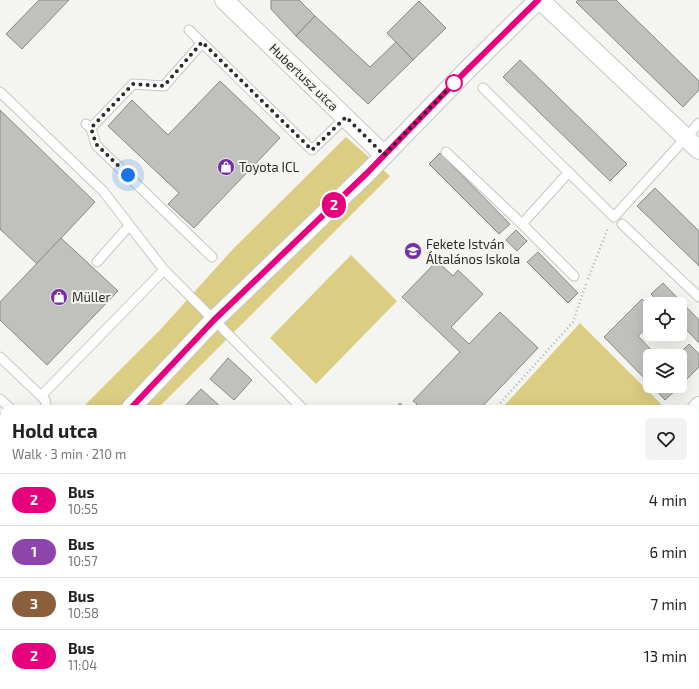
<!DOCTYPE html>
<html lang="en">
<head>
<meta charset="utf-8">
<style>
	body { margin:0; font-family:"Exo 2",sans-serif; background:#f2f2f2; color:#222; height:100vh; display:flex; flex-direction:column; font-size:15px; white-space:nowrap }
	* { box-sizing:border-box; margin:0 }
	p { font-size:13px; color:#767676 }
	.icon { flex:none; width:22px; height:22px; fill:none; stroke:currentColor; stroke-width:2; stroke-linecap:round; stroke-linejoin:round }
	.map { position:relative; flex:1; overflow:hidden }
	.details { position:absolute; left:0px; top:405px; width:699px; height:284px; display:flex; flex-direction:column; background:#fff; border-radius:12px 12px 0 0; box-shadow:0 4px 16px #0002 }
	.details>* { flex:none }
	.badge { padding:0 8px; border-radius:13px; font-size:14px; line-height:26px }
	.controls { position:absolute; left:643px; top:297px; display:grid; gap:8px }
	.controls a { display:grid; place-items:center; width:44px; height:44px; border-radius:6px; background:#fff; box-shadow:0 4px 16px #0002; font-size:20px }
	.you { position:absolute; width:20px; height:20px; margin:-10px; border:3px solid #fff; border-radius:50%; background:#1a73e8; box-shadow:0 0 0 6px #1a73e833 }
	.map>.badge { position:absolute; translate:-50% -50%; box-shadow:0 0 0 2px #fff }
	.round { display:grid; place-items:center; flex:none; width:42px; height:42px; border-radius:6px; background:#f2f2f2 }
	.overview { display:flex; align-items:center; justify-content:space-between; height:68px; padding:0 12px }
	h1 { font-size:19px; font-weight:700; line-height:30px }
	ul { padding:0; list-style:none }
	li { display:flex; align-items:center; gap:12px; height:52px; padding:0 12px; border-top:1px solid #e0e0e0 }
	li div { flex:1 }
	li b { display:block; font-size:15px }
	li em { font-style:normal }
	li .badge { min-width:44px; font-weight:700; text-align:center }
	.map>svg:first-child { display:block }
	.green { fill:#dbcd81 }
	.building { fill:#c0c0bc; stroke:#8a8986 }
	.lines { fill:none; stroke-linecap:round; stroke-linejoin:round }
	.lane-casing { stroke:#c7c7c3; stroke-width:11 }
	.street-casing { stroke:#c7c7c3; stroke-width:20 }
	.primary-casing { stroke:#c7c7c3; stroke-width:24 }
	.path { stroke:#b3b3af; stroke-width:2.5; stroke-dasharray:1 3; stroke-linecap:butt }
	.lane { stroke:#fff; stroke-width:9 }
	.street { stroke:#fff; stroke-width:18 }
	.primary { stroke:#fff; stroke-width:22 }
	.line-casing { stroke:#fff; stroke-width:9 }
	.line { stroke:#e6007e; stroke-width:6 }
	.walk { stroke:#2b2b29; stroke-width:4; stroke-dasharray:0 7.2 }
	.stop-dot { fill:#fff; stroke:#e6007e; stroke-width:2 }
	.labels { text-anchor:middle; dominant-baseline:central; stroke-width:4; stroke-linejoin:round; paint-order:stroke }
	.street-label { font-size:13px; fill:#2b2b29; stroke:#f4f4f0 }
	.poi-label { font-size:13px; fill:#2b2b29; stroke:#f4f4f0; text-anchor:start }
</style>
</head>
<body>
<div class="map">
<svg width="699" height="689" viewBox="0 0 699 689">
	<rect width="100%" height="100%" fill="#f4f4f0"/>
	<g class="green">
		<polygon points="346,137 390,176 157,409 81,409 160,330 234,248"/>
		<polygon points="351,255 397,301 316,384 270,338"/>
		<polygon points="580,323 666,409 501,409"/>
		<polygon points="4,487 4,685 187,685 192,689 0,689 0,491"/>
	</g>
	<g class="building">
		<polygon points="39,0 69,0 22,49 6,34"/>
		<polygon points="271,0 299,0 315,16 296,36 271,9"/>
		<polygon points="578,0 616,0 699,81 699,90 683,107 576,2"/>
		<polygon points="419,1 446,28 413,60 387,33"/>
		<polygon points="315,16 370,67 396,42 413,60 368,104 296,36"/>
		<polygon points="520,60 627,164 610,181 503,77"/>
		<polygon points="220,81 280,138 194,228 168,204 179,193 108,126 132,100 168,135"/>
		<polygon points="0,110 95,202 37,264 0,229"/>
		<polygon points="440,153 510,224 499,234 429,164"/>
		<polygon points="655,188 699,231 699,266 637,206"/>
		<polygon points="516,230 527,241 517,251 506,240"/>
		<polygon points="61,238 118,291 47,365 0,320 0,302"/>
		<polygon points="538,252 578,293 568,303 527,262"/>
		<polygon points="437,261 453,276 458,270 483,294 451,327 469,344 500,312 538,348 480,409 412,409 417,404 413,401 460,352 402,297"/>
		<polygon points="663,283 699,320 699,343 680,323 680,304 661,304 651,294"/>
		<polygon points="642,299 650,307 650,325 638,336 657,356 650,356 650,384 604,337"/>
		<polygon points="689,344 699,354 699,367 680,386 680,356 677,356"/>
		<polygon points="228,358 252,380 234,400 210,379"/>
		<polygon points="652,386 680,386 665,400"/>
		<polygon points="201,389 223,409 187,409 184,407"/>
		<polygon points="400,403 406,409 395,409"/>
		<polygon points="0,413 4,416 4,443 0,447"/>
		<polygon points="699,527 699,572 695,568 695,531"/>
		<polygon points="267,685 324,685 319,689 271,689"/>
	</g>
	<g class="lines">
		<g class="lane-casing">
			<g id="lane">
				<polyline points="189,30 312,150 346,117"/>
				<polyline points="483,88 614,217 699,123"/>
				<polyline points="0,92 103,191 164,270 303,409"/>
				<polyline points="86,124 91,128 96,145 212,257"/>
				<polyline points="91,128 133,84 164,86 202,43"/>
				<polyline points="446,152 522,224 569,172"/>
				<polyline points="522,224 574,276"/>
				<polyline points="622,224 699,297"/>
				<polyline points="97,262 129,226"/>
				<polyline points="0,357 41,396 164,270"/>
				<polyline points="41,396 45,400 47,409"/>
				<polyline points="0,399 11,409"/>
				<polyline points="695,469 699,465"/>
				<polyline points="0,473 4,472"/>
				<polyline points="206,685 210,689"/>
			</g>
		</g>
		<g class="street-casing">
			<g id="street">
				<polyline points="224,0 384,155"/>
				<polyline points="540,0 699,150"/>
				<polyline points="130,409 214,320 367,173 466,71 538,0"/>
				<polyline points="695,411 699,406"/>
				<polyline points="0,528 4,526"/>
				<polyline points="452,689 455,685"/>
			</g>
		</g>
		<g class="primary-casing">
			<g id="primary">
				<polyline points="0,566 4,572"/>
				<polyline points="0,626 4,619"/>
				<polyline points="90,685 96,689"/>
			</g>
		</g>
		<g class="path">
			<polyline points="588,279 608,228"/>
			<polyline points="495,409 573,322 586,284"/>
			<polyline points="0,671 4,669"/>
			<polyline points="48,685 52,689"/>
			<polyline points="129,685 133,689"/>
			<polyline points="543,685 543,689"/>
		</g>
		<use href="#lane" class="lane"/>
		<use href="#street" class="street"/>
		<use href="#primary" class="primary"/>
	</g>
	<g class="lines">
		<g class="line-casing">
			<polyline id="line" points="130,409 214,320 367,173 466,71 538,0"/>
		</g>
		<use href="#line" class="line"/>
		<polyline class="walk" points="128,175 96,144 91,128 133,84 164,86 202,42 312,150 346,117 384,155 456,81 454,83"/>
	</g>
	<defs>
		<g id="shop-disc" transform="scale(0.9)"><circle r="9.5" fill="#722ea3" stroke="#f4f4f0"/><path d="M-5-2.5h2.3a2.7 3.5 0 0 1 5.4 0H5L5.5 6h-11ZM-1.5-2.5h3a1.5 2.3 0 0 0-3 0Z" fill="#fff"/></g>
		<g id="school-disc" transform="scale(0.9)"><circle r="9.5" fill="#722ea3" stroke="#f4f4f0"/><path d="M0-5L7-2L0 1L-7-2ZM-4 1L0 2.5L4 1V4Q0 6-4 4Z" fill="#fff"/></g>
	</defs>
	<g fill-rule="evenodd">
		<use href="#shop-disc" x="226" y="167"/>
		<use href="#school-disc" x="413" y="251"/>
		<use href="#shop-disc" x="59" y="297"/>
	</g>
	<circle class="stop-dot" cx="454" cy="83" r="8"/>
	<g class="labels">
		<g class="street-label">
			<text transform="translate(304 77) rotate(44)">Hubertusz utca</text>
		</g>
		<g class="poi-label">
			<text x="239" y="167">Toyota ICL</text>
			<text x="426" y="244">Fekete István<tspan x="426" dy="15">Általános Iskola</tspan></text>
			<text x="72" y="297">Müller</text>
		</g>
	</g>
</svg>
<div class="controls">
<a><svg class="icon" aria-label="locate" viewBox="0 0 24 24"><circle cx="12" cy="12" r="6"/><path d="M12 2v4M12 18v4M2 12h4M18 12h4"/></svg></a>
<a><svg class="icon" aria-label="layers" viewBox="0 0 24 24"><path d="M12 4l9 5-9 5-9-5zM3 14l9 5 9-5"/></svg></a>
</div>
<div class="you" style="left:128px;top:175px"></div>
<b class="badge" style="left:334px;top:205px;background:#e6007e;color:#fff">2</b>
<section class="details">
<div class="overview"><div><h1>Hold utca</h1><p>Walk · 3 min · 210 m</p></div><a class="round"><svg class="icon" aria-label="heart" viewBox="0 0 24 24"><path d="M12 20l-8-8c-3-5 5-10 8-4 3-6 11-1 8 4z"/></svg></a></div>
<ul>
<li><span class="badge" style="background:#e6007e;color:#fff">2</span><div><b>Bus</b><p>10:55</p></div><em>4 min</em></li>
<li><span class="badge" style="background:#8e44ad;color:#fff">1</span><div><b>Bus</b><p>10:57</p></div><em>6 min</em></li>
<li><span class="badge" style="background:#8b5e3c;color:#fff">3</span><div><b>Bus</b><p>10:58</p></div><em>7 min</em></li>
<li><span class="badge" style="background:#e6007e;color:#fff">2</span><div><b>Bus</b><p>11:04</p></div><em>13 min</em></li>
</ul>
</section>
</div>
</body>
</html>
